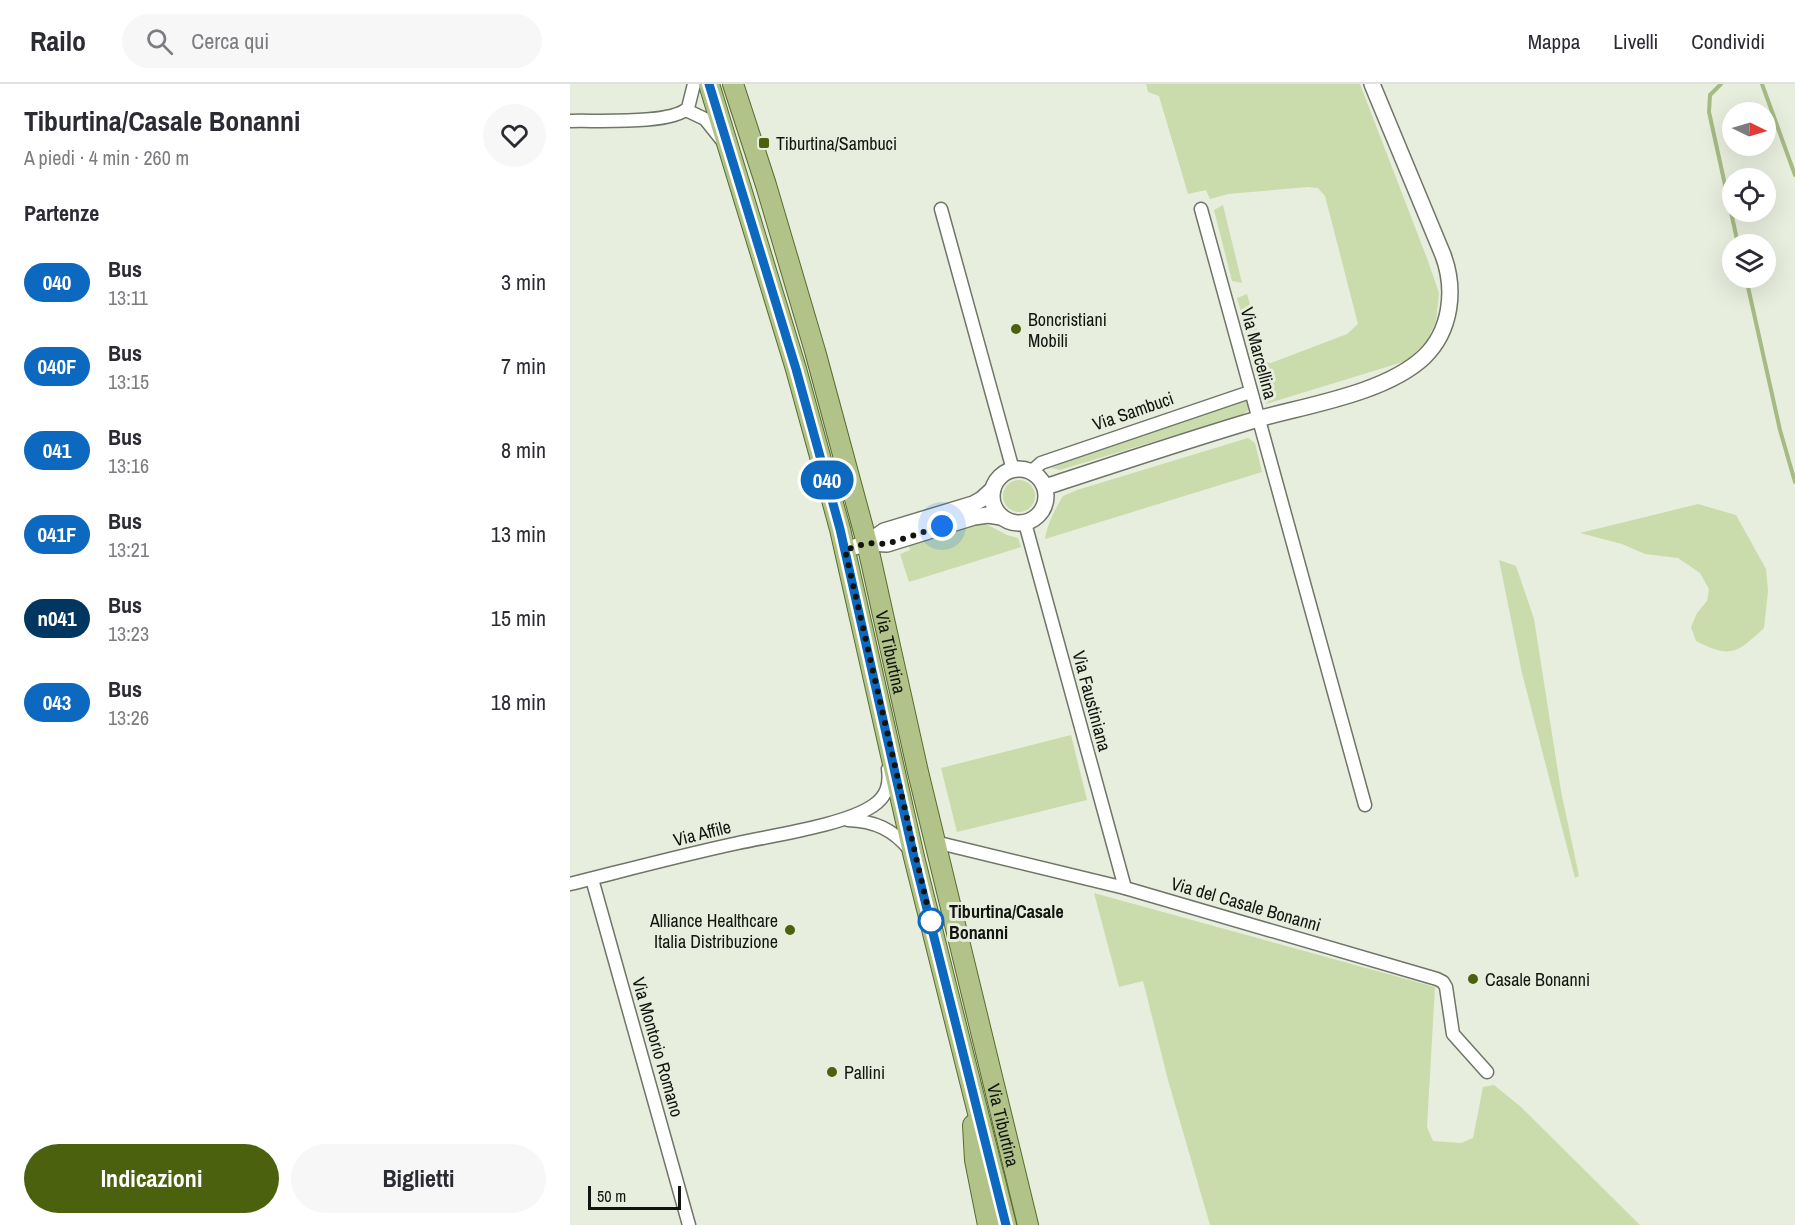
<!DOCTYPE html>
<html lang="it">
<head>
<meta charset="utf-8">
<style>
	body { margin:0; font-family:"Archivo Narrow",sans-serif; background:#f7f7f7; color:#2b2b33; height:100vh; display:flex; flex-direction:column; font-size:22px; white-space:nowrap }
	* { box-sizing:border-box; margin:0 }
	p { font-size:20px; color:#7c7c81 }
	.icon { flex:none; width:33px; height:33px; fill:none; stroke:currentColor; stroke-width:2; stroke-linecap:round; stroke-linejoin:round }
	.map { position:relative; flex:1; overflow:hidden }
	.drawer { display:flex; flex-direction:column; background:#fff; width:570px }
	.drawer>* { flex:none }
	.badge { padding:0 12px; border-radius:20px; font-size:21px; line-height:39px }
	.needle { width:39px; rotate:95deg }
	.fabs { position:absolute; left:1152px; top:18px; display:grid; gap:12px }
	.fabs a { display:grid; place-items:center; width:54px; height:54px; border-radius:50%; background:#fff; box-shadow:0 6px 24px #0002; font-size:30px }
	.scale { position:absolute; left:18px; bottom:15px; width:93px; box-sizing:border-box; padding-left:6px; border:3px solid #12140f; border-top:0; font-size:16px; line-height:21px; white-space:nowrap; color:#12140f; -webkit-text-stroke:4px #e8eede; paint-order:stroke }
	.you { position:absolute; width:30px; height:30px; margin:-15px; border:4px solid #fff; border-radius:50%; background:#1a73e8; box-shadow:0 0 0 9px #1a73e833 }
	.map>.badge { position:absolute; translate:-50% -50%; box-shadow:0 0 0 3px #fff }
	h2 { padding:0 24px; font-size:22px; line-height:54px }
	.round { display:grid; place-items:center; flex:none; width:63px; height:63px; border-radius:32px; background:#f7f7f7 }
	.summary { display:flex; align-items:center; justify-content:space-between; height:102px; padding:0 24px }
	h1 { font-size:28px; font-weight:800; line-height:45px }
	.action { display:flex; gap:12px; margin-top:auto; padding:12px 24px }
	.action a { flex:1; height:69px; border-radius:36px; background:#4b610d; color:#fff; font-size:24px; font-weight:800; line-height:69px; text-align:center }
	.action a+a { background:#f7f7f7; color:#2b2b33 }
	ul { padding:0; list-style:none }
	li { display:flex; align-items:center; gap:18px; height:84px; padding:0 24px }
	li div { flex:1 }
	li b { display:block; font-size:22px }
	li em { font-style:normal }
	li .badge { min-width:66px; font-weight:700; text-align:center }
	header { display:flex; align-items:center; gap:36px; box-sizing:border-box; height:84px; padding:0 30px; background:#fff; border-bottom:2px solid #e1e1e2 }
	header strong { font-size:28px }
	nav { display:flex; gap:33px; margin-inline-start:auto; font-size:21px }
	.search { width:420px; height:54px; background:#f7f7f7; display:flex; align-items:center; gap:15px; box-sizing:border-box; padding:0 21px; border-radius:33px; color:#7c7c81; font-size:22px }
	main { display:flex; flex:1; min-height:0 }
	.map>svg:first-child { display:block }
	.green { fill:#cadbac }
	.lines { fill:none; stroke-linecap:round; stroke-linejoin:round }
	.stream { stroke:#a6ba83; stroke-width:4 }
	.minor-casing { stroke:#6f7567; stroke-width:15 }
	.tertiary-casing { stroke:#6f7567; stroke-width:18 }
	.primary-casing { stroke:#586c2c; stroke-width:22 }
	.minor { stroke:#fff; stroke-width:12 }
	.tertiary { stroke:#fff; stroke-width:15 }
	.primary { stroke:#b2c38a; stroke-width:20 }
	.line-casing { stroke:#fff; stroke-width:14 }
	.line { stroke:#0c69bf; stroke-width:9 }
	.walk { stroke:#12140f; stroke-width:6; stroke-dasharray:0 10.8 }
	.poi-dot { fill:#4b610d; stroke:#e8eede; stroke-width:2 }
	.stop-dot { fill:#fff; stroke:#0c69bf; stroke-width:3 }
	.labels { text-anchor:middle; dominant-baseline:central; stroke-width:6; stroke-linejoin:round; paint-order:stroke }
	.poi-label { font-size:18px; fill:#12140f; stroke:#e8eede; text-anchor:start }
	.street-label { font-size:18px; fill:#12140f; stroke:#e8eede }
	.stop-label { font-size:18px; font-weight:bold; fill:#12140f; stroke:#e8eede; text-anchor:start }
</style>
</head>
<body>
<header>
<strong>Railo</strong>
<div class="search"><svg class="icon" aria-label="search" viewBox="0 0 24 24"><circle cx="10" cy="10" r="6"/><path d="M15 15l6 6"/></svg>Cerca qui</div>
<nav><a>Mappa</a><a>Livelli</a><a>Condividi</a></nav>
</header>
<main>
<section class="drawer">
<div class="summary"><div><h1>Tiburtina/Casale Bonanni</h1><p>A piedi · 4 min · 260 m</p></div><a class="round"><svg class="icon" aria-label="heart" viewBox="0 0 24 24"><path d="M12 20l-8-8c-3-5 5-10 8-4 3-6 11-1 8 4z"/></svg></a></div>
<h2>Partenze</h2>
<ul>
<li><span class="badge" style="background:#0c69bf;color:#fff">040</span><div><b>Bus</b><p>13:11</p></div><em>3 min</em></li>
<li><span class="badge" style="background:#0c69bf;color:#fff">040F</span><div><b>Bus</b><p>13:15</p></div><em>7 min</em></li>
<li><span class="badge" style="background:#0c69bf;color:#fff">041</span><div><b>Bus</b><p>13:16</p></div><em>8 min</em></li>
<li><span class="badge" style="background:#0c69bf;color:#fff">041F</span><div><b>Bus</b><p>13:21</p></div><em>13 min</em></li>
<li><span class="badge" style="background:#00365f;color:#fff">n041</span><div><b>Bus</b><p>13:23</p></div><em>15 min</em></li>
<li><span class="badge" style="background:#0c69bf;color:#fff">043</span><div><b>Bus</b><p>13:26</p></div><em>18 min</em></li>
</ul>
<div class="action"><a>Indicazioni</a><a>Biglietti</a></div>
</section>
<div class="map">
<svg width="1225" height="1141" viewBox="0 0 1225 1141">
	<rect width="100%" height="100%" fill="#e8eede"/>
	<g class="green">
		<polygon points="576,0 790,0 858,177 869,209 866,237 857,257 836,277 696,320 686,280 695,273 696,278 701,279 777,250 788,240 755,112 748,104 738,103 658,110 640,115 636,106 618,110 589,12 578,8"/>
		<polygon points="653,121 672,199 662,197 644,126"/>
		<polygon points="677,210 692,264 682,265 667,214"/>
		<polygon points="678,316 679,326 671,331 490,386 481,384 528,364"/>
		<path d="M678,354L685,359L692,388L475,455C477,441 485,425 493,412L507,406Z"/>
		<circle cx="449" cy="412" r="16"/>
		<path d="M1128,420L1166,431L1196,485L1198,507L1194,544C1167,569 1161,575 1126,557L1121,543L1127,529L1137,517L1139,505L1130,489L1108,474L1075,470L1052,460L1010,449Z"/>
		<polygon points="412,438 437,451 448,454 451,463 339,498 330,470 340,466 339,462"/>
		<polygon points="929,476 946,482 964,535 991,707 1009,792 1005,794 952,589"/>
		<polygon points="501,651 517,716 387,748 371,684"/>
		<polygon points="524,809 865,903 857,1043 863,1057 891,1059 903,1054 913,1003 924,1001 951,1023 1070,1141 640,1141 598,996 573,897 549,903"/>
	</g>
	<g class="lines">
		<g class="stream">
			<polyline points="1151,0 1140,11 1139,28 1168,160"/>
			<polyline points="1192,0 1225,91"/>
			<polyline points="1176,194 1210,346 1225,398"/>
		</g>
		<g class="minor-casing">
			<g id="minor">
				<polyline points="116,26 135,35 151,55"/>
				<path d="M0,37C26,36 100,41 118,24L124,0"/>
				<polyline points="371,125 443,386"/>
				<polyline points="631,125 795,721"/>
				<polyline points="461,388 471,379 680,308"/>
				<polyline points="455,439 555,804"/>
				<path d="M278,736C304,737 323,745 340,766"/>
				<polyline points="365,758 555,804 867,895 873,898 876,903 883,950 917,988"/>
				<polyline points="22,795 119,1141"/>
				<path d="M0,800C56,786 112,771 168,759C204,751 276,741 304,721C317,712 320,700 318,685"/>
			</g>
		</g>
		<g class="tertiary-casing">
			<g id="tertiary">
				<circle cx="449" cy="412" r="27"/>
				<path d="M475,403C546,380 617,356 688,335C738,321 816,309 854,273C881,247 886,206 873,171L802,0"/>
				<polyline points="297,459 314,447 403,420 412,415 423,405"/>
				<polyline points="275,466 297,459 317,460 404,433 418,431 431,433"/>
			</g>
		</g>
		<g class="primary-casing">
			<g id="primary">
				<polyline points="139,0 226,285 270,445 344,773 436,1141"/>
				<path id="s1" d="M163,0L196,101L245,267L297,459L348,688L458,1141"/>
				<polyline points="403,1041 405,1076 418,1141"/>
			</g>
		</g>
		<use href="#minor" class="minor"/>
		<use href="#tertiary" class="tertiary"/>
		<use href="#primary" class="primary"/>
	</g>
	<g class="lines">
		<g class="line-casing">
			<polyline id="line" points="139,0 226,285 270,445 344,773 436,1141"/>
		</g>
		<use href="#line" class="line"/>
		<polyline class="walk" points="361,837 361,838 275,466 297,459 317,460 372,442"/>
	</g>
	<g class="poi-dot">
		<rect x="188" y="53" width="12" height="12" rx="3"/>
		<circle cx="446" cy="245" r="6"/>
		<circle cx="220" cy="846" r="6"/>
		<circle cx="903" cy="895" r="6"/>
		<circle cx="262" cy="988" r="6"/>
	</g>
	<circle class="stop-dot" cx="361" cy="837" r="12"/>
	<g class="labels">
		<g class="poi-label">
			<text x="206" y="59">Tiburtina/Sambuci</text>
			<text x="458" y="235">Boncristiani<tspan x="458" dy="21">Mobili</tspan></text>
			<text x="208" y="836" text-anchor="end">Alliance Healthcare<tspan x="208" dy="21">Italia Distribuzione</tspan></text>
			<text x="915" y="895">Casale Bonanni</text>
			<text x="274" y="988">Pallini</text>
		</g>
		<g class="street-label">
			<text transform="translate(689 269) rotate(75)">Via Marcellina</text>
			<text transform="translate(563 327) rotate(-19)">Via Sambuci</text>
			<text stroke="none"><textPath href="#s1" startOffset="590">Via Tiburtina</textPath></text>
			<text transform="translate(522 617) rotate(75)">Via Faustiniana</text>
			<text transform="translate(132 749) rotate(-14)">Via Affile</text>
			<text transform="translate(676 820) rotate(16)">Via del Casale Bonanni</text>
			<text transform="translate(88 963) rotate(74)">Via Montorio Romano</text>
			<text stroke="none"><textPath href="#s1" startOffset="1076">Via Tiburtina</textPath></text>
		</g>
		<g class="stop-label">
			<text x="379" y="827">Tiburtina/Casale<tspan x="379" dy="21">Bonanni</tspan></text>
		</g>
	</g>
</svg>
<div class="fabs">
<a><svg class="needle" viewBox="-14 -14 28 28"><path d="M0-13l5 13h-10z" fill="#e53935"/><path d="M0 13l5-13h-10z" fill="#7c7c81"/></svg></a>
<a><svg class="icon" aria-label="locate" viewBox="0 0 24 24"><circle cx="12" cy="12" r="6"/><path d="M12 2v4M12 18v4M2 12h4M18 12h4"/></svg></a>
<a><svg class="icon" aria-label="layers" viewBox="0 0 24 24"><path d="M12 4l9 5-9 5-9-5zM3 14l9 5 9-5"/></svg></a>
</div>
<div class="scale">50 m</div>
<div class="you" style="left:372px;top:442px"></div>
<b class="badge" style="left:257px;top:396px;background:#0c69bf;color:#fff">040</b>
</div>
</main>
</body>
</html>
